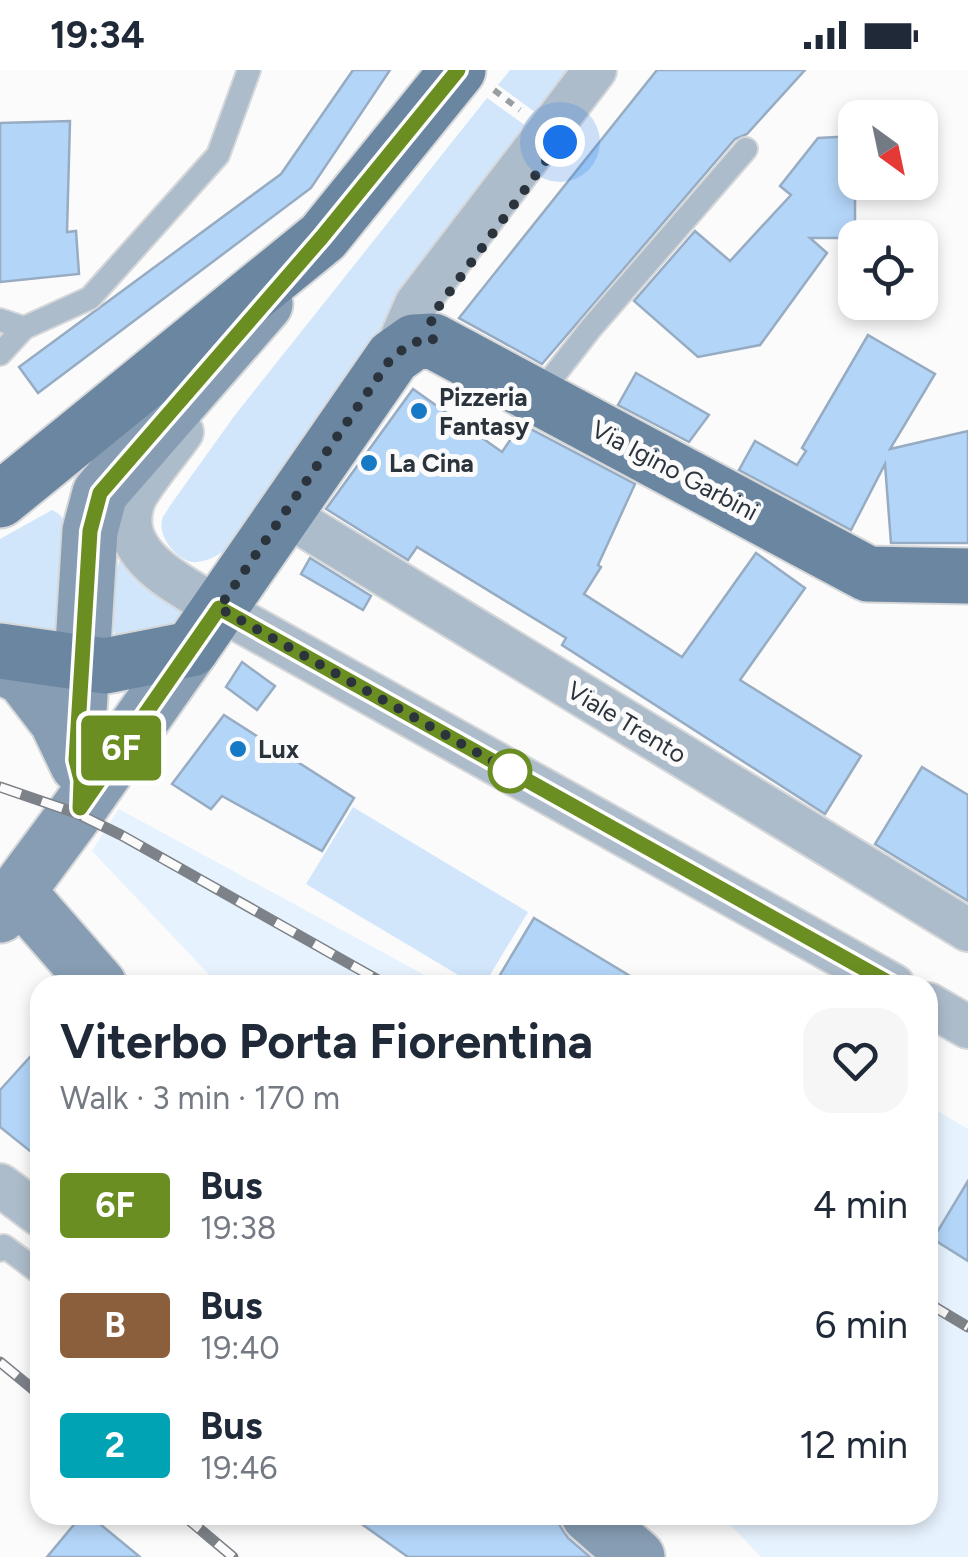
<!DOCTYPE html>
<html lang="en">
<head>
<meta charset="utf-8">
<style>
	body { margin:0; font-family:Figtree,sans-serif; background:#f6f6f7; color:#1f2937; height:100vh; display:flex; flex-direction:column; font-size:38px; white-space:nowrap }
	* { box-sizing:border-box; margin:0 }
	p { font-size:32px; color:#747a83 }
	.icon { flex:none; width:55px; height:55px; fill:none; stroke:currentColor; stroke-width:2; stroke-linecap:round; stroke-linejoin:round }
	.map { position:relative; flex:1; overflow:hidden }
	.panel { position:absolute; left:30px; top:905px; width:908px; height:550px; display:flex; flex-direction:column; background:#fff; border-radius:30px; box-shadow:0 5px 15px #0003 }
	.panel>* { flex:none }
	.badge { padding:0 20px; border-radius:8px; font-size:35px; line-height:65px }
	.needle { width:65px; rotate:147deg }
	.controls { position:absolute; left:838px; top:30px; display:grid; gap:20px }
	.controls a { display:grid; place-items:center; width:100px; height:100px; border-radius:20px; background:#fff; box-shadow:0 5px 15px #0003; font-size:50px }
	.you { position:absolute; width:50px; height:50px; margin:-25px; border:8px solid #fff; border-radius:50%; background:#1a73e8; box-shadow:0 0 0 15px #1a73e833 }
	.map>.badge { position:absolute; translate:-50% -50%; box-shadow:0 0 0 5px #fff }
	.round { display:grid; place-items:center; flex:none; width:105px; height:105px; border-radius:30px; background:#f6f6f7 }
	.head { display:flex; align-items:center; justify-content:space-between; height:170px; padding:0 30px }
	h1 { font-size:48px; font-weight:700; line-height:75px }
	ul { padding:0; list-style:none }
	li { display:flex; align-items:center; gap:30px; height:120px; padding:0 30px }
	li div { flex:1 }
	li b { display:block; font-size:38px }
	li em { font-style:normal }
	li .badge { min-width:110px; font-weight:700; text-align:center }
	.status { display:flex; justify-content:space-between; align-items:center; height:70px; padding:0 50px; background:#fff; direction:ltr }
	.status svg { height:28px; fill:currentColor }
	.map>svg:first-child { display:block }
	.built { fill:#e6f2fd }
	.green { fill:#d1e6fb }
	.building { fill:#b3d5f8; stroke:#97acc2; stroke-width:2.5 }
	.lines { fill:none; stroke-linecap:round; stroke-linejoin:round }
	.lane-casing { stroke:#d6d7d9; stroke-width:26 }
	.street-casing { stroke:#d6d7d9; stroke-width:46 }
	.secondary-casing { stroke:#d6d7d9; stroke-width:59 }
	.primary-casing { stroke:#d6d7d9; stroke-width:59 }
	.path { stroke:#999ea2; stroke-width:6; stroke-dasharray:8 8; stroke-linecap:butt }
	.lane { stroke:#adbccb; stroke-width:22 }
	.street { stroke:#adbccb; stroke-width:42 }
	.secondary { stroke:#869db3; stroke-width:55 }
	.primary { stroke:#6b86a1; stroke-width:55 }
	.rail-casing { stroke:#7d8288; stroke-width:11 }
	.rail { stroke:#fbfbfb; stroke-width:8; stroke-dasharray:22; stroke-linecap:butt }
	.line-casing { stroke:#fff; stroke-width:22 }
	.line { stroke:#6b8e23; stroke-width:15 }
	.walk { stroke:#2b343d; stroke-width:10; stroke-dasharray:0 18 }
	.poi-dot { fill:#1679c5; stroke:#fbfbfb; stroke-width:4 }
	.stop-dot { fill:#fff; stroke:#6b8e23; stroke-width:5 }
	.labels { text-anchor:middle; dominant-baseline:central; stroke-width:10; stroke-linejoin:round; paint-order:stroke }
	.poi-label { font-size:25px; font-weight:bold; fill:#2b343d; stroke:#fbfbfb; text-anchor:start }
	.street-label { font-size:25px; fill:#2b343d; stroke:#fbfbfb }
</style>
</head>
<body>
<div class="status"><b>19:34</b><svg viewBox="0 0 49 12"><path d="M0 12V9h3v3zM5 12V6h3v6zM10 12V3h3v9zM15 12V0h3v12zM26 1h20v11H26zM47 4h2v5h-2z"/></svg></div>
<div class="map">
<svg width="968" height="1487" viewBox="0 0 968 1487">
	<rect width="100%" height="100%" fill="#fbfbfb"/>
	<g class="built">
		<polygon points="119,739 443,915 219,915 92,781"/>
		<polygon points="928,1035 968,1059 968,1487 761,1487 721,1445 928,1445"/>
	</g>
	<g class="green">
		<polygon points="510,0 578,0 543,48 498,15"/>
		<path d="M487,28L533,61L292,381C277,412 251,465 221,483C213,488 202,493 192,492C176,489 158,467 162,450C163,445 167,442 169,437L235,345Z"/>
		<polygon points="52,440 59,444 64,450 66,566 0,560 0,469"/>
		<path d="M120,490L126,492L154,522L183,543L185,548L169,558L117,569C107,550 111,509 120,490Z"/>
		<polygon points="353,737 528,842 484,915 475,915 306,814"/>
	</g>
	<g class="building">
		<polygon points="353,0 390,0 311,118 38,323 19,297 281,104"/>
		<polygon points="657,0 805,0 747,64 735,69 542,294 459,248"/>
		<polygon points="70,51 67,162 76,161 79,204 0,212 0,53"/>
		<polygon points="855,66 855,168 810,168 827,183 760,275 698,287 634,231 695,161 730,191 791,125 780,116 818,68"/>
		<polygon points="868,265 935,304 890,379 968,361 968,473 891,473 885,394 851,460 739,400 755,371 797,395 806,381 802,378"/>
		<polygon points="636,303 709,345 689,372 618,335"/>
		<polygon points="413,319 502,382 521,354 635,414 598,495 601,497 584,524 682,587 756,483 805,518 740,610 861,686 825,744 562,575 566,568 417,477 408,490 326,439"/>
		<polygon points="310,488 371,526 363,540 301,504"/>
		<polygon points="242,592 275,616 257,640 226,617"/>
		<polygon points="224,645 354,728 322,781 222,726 211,739 172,714"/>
		<polygon points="922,697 968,725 968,831 875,774"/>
		<polygon points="534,848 645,915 494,915"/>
		<polygon points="40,976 40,1089 0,1057 0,1020"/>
		<polygon points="968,1111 968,1191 933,1169"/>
		<polygon points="82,1445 89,1445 140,1487 47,1487"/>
		<polygon points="349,1445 556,1445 560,1456 568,1468 590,1487 408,1487"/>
	</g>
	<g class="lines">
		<g class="lane-casing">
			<g id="lane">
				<polyline points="0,250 24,258"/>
				<polyline points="0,284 24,258 90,228 218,85 249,0"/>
				<polyline points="537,327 591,258 746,79"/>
				<polyline points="0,1180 4,1176 40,1203"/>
			</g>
		</g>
		<g class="street-casing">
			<g id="street">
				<polyline points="393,287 416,234 595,0"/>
				<path d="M182,362C171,378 137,418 133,433C116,487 182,515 219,539L893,915"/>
				<polyline points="285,444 968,860"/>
				<polyline points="928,934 968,957"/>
				<polyline points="0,1115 40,1145"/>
			</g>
		</g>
		<g class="secondary-casing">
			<g id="secondary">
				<polyline points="0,596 23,607 57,651 78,695"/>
				<polyline points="76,690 90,461 100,423 265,234"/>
				<polyline points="18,822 99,915"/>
				<polyline points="0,845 80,737 191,579"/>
				<polyline points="589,1445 637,1487"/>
			</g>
		</g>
		<g class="primary-casing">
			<g id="primary">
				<polyline points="0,430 323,167 458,0"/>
				<polyline points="0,581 105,596 191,579 393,287 414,272 433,271 868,504 968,506"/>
			</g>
		</g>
		<polyline class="path" points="494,20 520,40"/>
		<use href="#lane" class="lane"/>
		<use href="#street" class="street"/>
		<use href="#secondary" class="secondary"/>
		<use href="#primary" class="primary"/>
		<g class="rail-casing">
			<g id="rail">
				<polyline points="0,717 76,743 121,765 387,915"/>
				<polyline points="928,1233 968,1257"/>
				<polyline points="0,1292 40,1325"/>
				<polyline points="183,1445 233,1487"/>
			</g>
		</g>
		<use href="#rail" class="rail"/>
	</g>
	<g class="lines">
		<g class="line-casing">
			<polyline id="line" points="458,0 322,167 100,423 90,461 76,690 81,710 80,738 219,538 893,915"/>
		</g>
		<use href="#line" class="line"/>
		<polyline class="walk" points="510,701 517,705 219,538 392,287 414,272 433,271 431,247 560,72"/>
	</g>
	<g class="poi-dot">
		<circle cx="419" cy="341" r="10"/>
		<circle cx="369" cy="393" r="10"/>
		<circle cx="238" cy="679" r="10"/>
	</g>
	<circle class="stop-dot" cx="510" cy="701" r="20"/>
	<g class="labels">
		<g class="poi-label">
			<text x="439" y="327">Pizzeria<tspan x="439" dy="29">Fantasy</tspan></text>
			<text x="389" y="393">La Cina</text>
			<text x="258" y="679">Lux</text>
		</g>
		<g class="street-label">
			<text transform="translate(675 400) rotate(28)">Via Igino Garbini</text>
			<text transform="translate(627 652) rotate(31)">Viale Trento</text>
		</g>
	</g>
</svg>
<div class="controls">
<a><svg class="needle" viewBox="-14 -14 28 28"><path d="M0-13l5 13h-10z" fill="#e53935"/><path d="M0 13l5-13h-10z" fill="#747a83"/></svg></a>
<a><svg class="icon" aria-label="locate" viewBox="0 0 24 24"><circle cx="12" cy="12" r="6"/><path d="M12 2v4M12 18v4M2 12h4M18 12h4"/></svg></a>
</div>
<div class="you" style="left:560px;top:72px"></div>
<b class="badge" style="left:121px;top:678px;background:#6b8e23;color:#fff">6F</b>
<section class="panel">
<div class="head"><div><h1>Viterbo Porta Fiorentina</h1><p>Walk · 3 min · 170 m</p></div><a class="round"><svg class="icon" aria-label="heart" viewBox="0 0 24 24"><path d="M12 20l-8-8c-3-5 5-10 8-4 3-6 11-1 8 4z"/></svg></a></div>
<ul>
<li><span class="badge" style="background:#6b8e23;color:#fff">6F</span><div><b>Bus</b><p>19:38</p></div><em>4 min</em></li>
<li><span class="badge" style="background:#8b5e3c;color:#fff">B</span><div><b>Bus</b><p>19:40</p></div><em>6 min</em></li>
<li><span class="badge" style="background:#00a3b4;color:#fff">2</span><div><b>Bus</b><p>19:46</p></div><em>12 min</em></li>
</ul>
</section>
</div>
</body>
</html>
